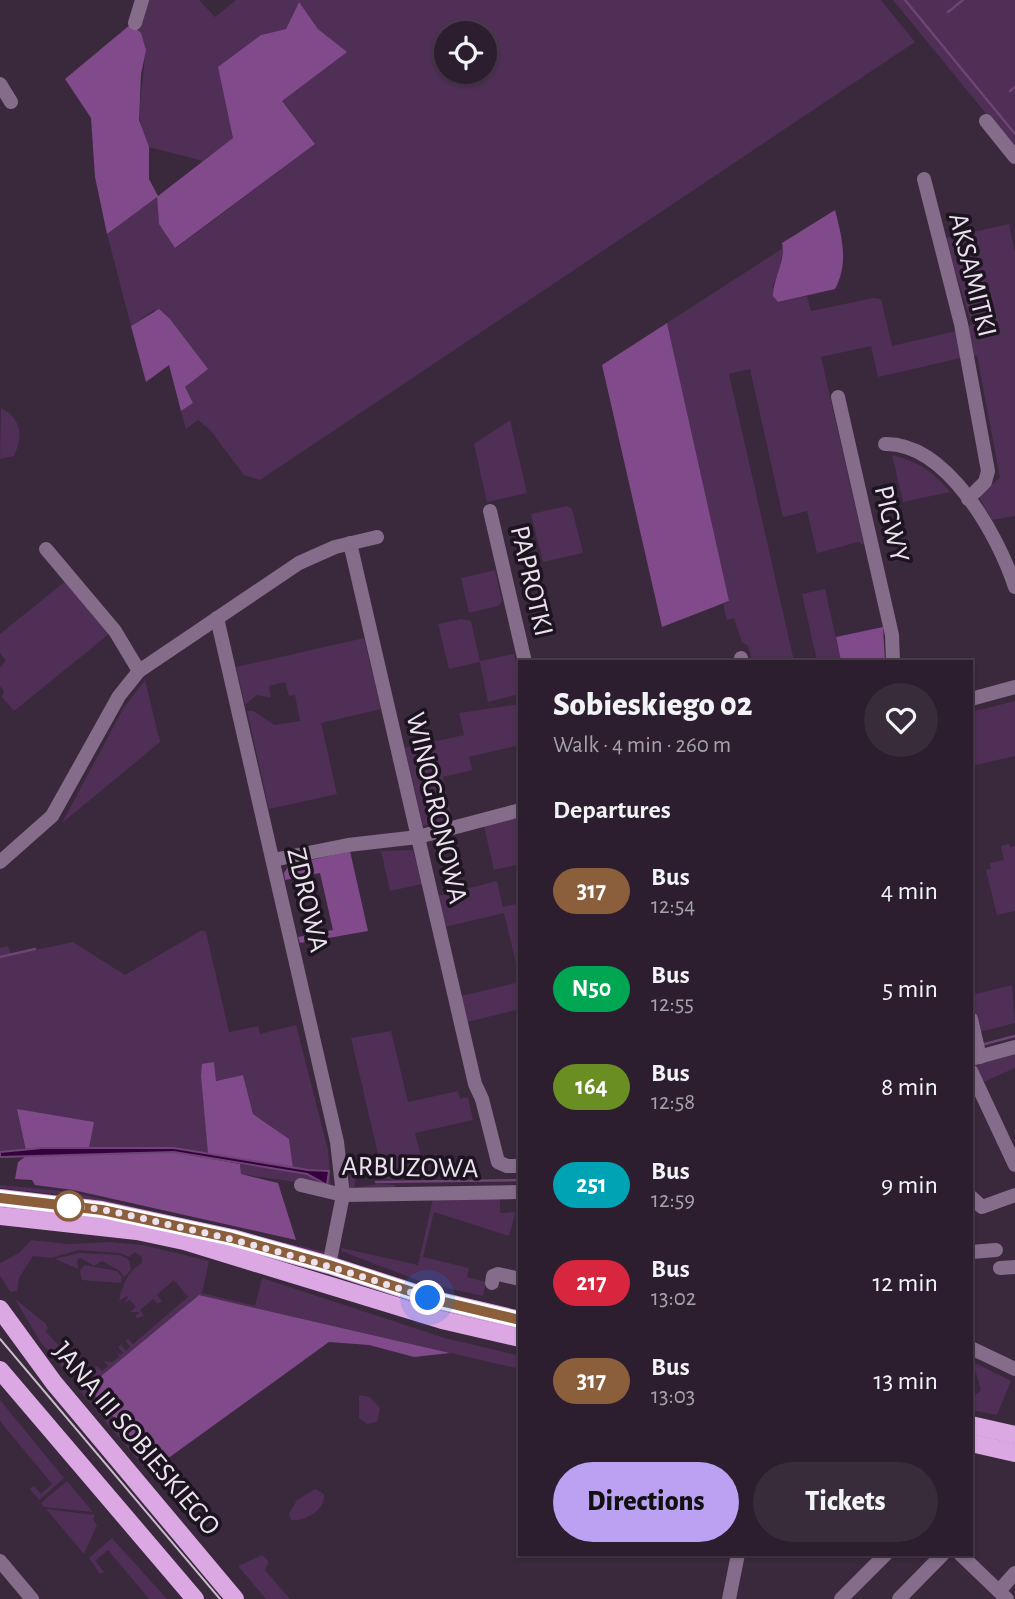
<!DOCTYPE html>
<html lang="en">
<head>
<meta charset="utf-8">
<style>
	body { margin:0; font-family:"Alegreya Sans",sans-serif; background:#382b3a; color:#f1f3f6; height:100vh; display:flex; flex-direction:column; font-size:26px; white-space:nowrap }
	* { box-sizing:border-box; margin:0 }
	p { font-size:23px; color:#a6a2aa }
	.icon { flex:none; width:38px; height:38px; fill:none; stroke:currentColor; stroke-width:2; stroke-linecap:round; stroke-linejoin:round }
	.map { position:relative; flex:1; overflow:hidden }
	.drawer { position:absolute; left:518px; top:660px; width:455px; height:896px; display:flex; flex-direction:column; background:#2c1e2e; border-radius:0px; box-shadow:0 2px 5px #0004,0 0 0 2px #483c4a }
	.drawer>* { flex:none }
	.badge { padding:0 14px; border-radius:23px; font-size:24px; line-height:46px }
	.controls { position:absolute; left:434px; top:21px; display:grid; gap:14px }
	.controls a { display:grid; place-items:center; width:63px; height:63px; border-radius:50%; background:#2c1e2e; box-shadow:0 2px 5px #0004,0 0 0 2px #483c4a; font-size:35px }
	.you { position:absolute; width:35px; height:35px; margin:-18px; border:5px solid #fff; border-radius:50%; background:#1a73e8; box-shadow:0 0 0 10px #1a73e833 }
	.map>.badge { position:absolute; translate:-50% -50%; box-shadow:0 0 0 4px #fff }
	h2 { padding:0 35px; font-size:26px; line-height:63px }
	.round { display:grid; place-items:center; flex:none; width:74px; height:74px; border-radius:37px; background:#382b3a }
	.headline { display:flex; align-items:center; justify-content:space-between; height:119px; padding:0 35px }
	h1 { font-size:33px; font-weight:800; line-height:52px }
	.primary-button { display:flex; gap:14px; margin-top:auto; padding:14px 35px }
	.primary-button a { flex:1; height:80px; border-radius:42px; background:#bca0f2; color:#111; font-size:28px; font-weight:800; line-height:80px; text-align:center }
	.primary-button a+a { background:#382b3a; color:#f1f3f6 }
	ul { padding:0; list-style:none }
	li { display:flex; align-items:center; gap:21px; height:98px; padding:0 35px }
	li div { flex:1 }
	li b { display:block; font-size:26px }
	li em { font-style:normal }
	li .badge { min-width:77px; font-weight:700; text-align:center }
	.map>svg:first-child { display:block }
	.green { fill:#4f2f55; fill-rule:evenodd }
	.forest { fill:#814a8b }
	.water { fill:#36003f; stroke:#6d4474; stroke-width:2 }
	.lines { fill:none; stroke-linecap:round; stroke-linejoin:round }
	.stream { stroke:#6d4474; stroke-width:2.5 }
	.minor { stroke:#856c8a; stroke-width:14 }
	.major { stroke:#dba8e4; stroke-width:18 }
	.tram { stroke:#c9bdcb; stroke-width:2 }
	.line-casing { stroke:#fff; stroke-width:16 }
	.line { stroke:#8b5e3c; stroke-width:10 }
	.walk { stroke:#ece1ee; stroke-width:7; stroke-dasharray:0 12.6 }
	.stop-dot { fill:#fff; stroke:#8b5e3c; stroke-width:3.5 }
	.labels { text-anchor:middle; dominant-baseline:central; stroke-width:7; stroke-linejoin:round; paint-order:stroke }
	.street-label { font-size:28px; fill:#ece1ee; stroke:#1c141e }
</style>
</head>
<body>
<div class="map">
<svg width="1015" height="1599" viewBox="0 0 1015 1599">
	<rect width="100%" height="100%" fill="#3a283d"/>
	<g class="green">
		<path d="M149,0H199L215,17L236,0H881L915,42L260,480L244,475L210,430L198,420L186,429L181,411L193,403L184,388L207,369L170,319L154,310L131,326L107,234L157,196L159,224L176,248L315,144L282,101L329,37L318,29L299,2L286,29L261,35L234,138L203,161L149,147C145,138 141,130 140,121C137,97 153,46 138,30ZM446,33H485V72H446Z"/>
		<polygon points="893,0 1015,0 1015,149"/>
		<polygon points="1009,224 1015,252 1015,516 992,520 980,499 983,491 1000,478 977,355 972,357 965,326 972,325 945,238"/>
		<polygon points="783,248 780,269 773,286 778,302 807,296 811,311 873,298 881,299 892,346 956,331 961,358 878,377 871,346 821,357 864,545 858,542 817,553 807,511 783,517 750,369 729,374 794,661 752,661 748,646 742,642 734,618 727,620 723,604 729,602 667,323"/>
		<path d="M1,408C22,419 23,436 14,456L0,459Z"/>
		<polygon points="510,420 527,493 487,502 474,444"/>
		<path d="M892,455C917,461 934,472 950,492L903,502Z"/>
		<polygon points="567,506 572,509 583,553 543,562 531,514"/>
		<polygon points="495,570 502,601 498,606 469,613 461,578"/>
		<polygon points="67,580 109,634 14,711 2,697 4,691 0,686 0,667 6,661 0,653 0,634"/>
		<polygon points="825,589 841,661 817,661 802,594"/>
		<polygon points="461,619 471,621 480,661 514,654 520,679 519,694 488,702 480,662 449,669 438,624"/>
		<polygon points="364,638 381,709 321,723 337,794 269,809 247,711 254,711 274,725 300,721 295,695 289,696 285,682 269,686 271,698 257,695 245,705 236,667"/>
		<polygon points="145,680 160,742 62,823 123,709"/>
		<polygon points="1015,701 1015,756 971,766 971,712"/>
		<polygon points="520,704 520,745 469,757 472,770 443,777 452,819 423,826 405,748 464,735 459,713"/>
		<polygon points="520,818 520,864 494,870 483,822"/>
		<polygon points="1009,844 1010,847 1015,846 1015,911 997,915 986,870 991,869 990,863 1004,860 1001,846"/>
		<polygon points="413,850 422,884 390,891 381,851"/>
		<polygon points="497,881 503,907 520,903 520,980 504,913 445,927 438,896"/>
		<polygon points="202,930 206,932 229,1032 258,1026 260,1034 296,1025 328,1150 331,1187 241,1174 240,1164 307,1174 323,1184 324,1170 293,1168 289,1139 253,1114 243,1075 215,1081 213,1062 201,1076 208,1154 174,1148 89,1148 93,1122 20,1125 26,1151 0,1152 0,948 8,946 11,955 73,942 125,975"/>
		<polygon points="520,982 520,1009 467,1022 461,996"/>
		<polygon points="1012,985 1015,1023 979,1032 971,987 976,994"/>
		<polygon points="391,1031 408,1102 458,1091 460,1099 468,1097 473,1120 415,1133 424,1169 381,1168 383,1172 396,1175 395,1180 356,1175 354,1188 377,1184 395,1185 395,1189 349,1189 351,1166 381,1167 351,1038"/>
		<polygon points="1015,1051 1015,1068 981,1083 974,1066"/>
		<polygon points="0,1185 72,1192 325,1252 322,1255 63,1195 0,1188"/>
		<polygon points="500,1197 500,1213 516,1212 520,1197 509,1236 434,1212 423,1257 469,1268 467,1277 486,1282 483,1296 425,1283 341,1251 342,1248 418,1265 433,1199"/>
		<path d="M31,1240L69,1244L108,1242L143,1245L201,1259L209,1261L202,1293L255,1306L262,1278L445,1338L520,1356V1369L199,1295L89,1387L204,1525L202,1526L163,1481L142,1465L75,1385L81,1390L86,1385L82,1378L85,1376L90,1382L94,1378L91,1371L95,1375L93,1369L97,1366L102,1371L108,1366L103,1361L112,1362L119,1357L116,1350L120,1355L123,1353L118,1347L121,1345L126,1351L130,1347L126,1341L128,1339L133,1344L188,1297L174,1280L157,1295L162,1301L158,1304L153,1299L140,1310L144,1316L137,1318L135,1316L140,1312H130L136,1307L130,1300L123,1303L128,1298L127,1296L119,1301C122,1286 128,1270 142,1263V1257L135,1252L129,1257L120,1253L79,1250L51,1258L33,1256L19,1278L17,1291L10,1292L0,1275V1263L19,1253Z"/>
		<polygon points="79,1253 120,1255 129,1260 131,1270 124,1277 120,1271 102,1261 94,1266 80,1258 77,1260 78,1269 55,1259"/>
		<polygon points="84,1265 117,1271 122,1277 121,1283 82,1280 80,1271"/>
		<polygon points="15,1299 45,1323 48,1328 46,1332 61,1348 68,1344 68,1353 73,1348 76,1351 72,1356 80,1365 70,1375 41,1343"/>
		<polygon points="971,1361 1011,1381 997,1415 971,1410 971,1399 981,1390 976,1373 971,1371"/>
		<polygon points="359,1395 370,1397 380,1408 377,1422 367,1424 359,1418"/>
		<polygon points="0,1400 64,1478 39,1500 30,1489 34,1486 41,1494 52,1484 0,1421"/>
		<polygon points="67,1481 93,1512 44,1507 41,1503"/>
		<path d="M315,1489L324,1494C326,1510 304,1522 291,1520L289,1514L297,1500Z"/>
		<polygon points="46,1509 95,1515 93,1519 97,1525 84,1554"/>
		<polygon points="112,1538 167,1599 149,1599 108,1550 95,1561 104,1572 100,1574 89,1558"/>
		<polygon points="262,1555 269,1562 265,1570 290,1599 266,1599 238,1566"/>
	</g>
	<g class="forest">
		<polygon points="299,2 318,29 347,52 282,101 315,144 175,248 159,224 157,197 107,234 95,177 91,118 65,79 131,24 141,33 146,50 141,74 139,120 149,147 149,179 158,196 233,138 218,67 261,35 286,29"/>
		<path d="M835,210C842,237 849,263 835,289L778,302L773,296C773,278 786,262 782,243Z"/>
		<polygon points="159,309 170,319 208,369 185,387 193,403 181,411 169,365 146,382 131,326"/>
		<polygon points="667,323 729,601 662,627 602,365"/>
		<polygon points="883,627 885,661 841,661 836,637"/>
		<polygon points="350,851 368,931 300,943 298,937 333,930 320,873 285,880 284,873 289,865"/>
		<polygon points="214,1062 216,1081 243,1075 253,1114 289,1139 293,1168 208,1154 201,1076 202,1064"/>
		<polygon points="17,1109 94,1122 89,1148 42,1148 26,1151"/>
		<polygon points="174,1152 240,1164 241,1174 278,1183 296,1240 73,1190 35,1185 32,1180 15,1179 18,1162 26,1156"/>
		<polygon points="199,1295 450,1353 414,1357 369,1345 329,1342 156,1467 88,1387"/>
	</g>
	<polygon class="water" points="42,1148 174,1148 308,1170 329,1171 327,1185 307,1174 174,1152 0,1157 0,1152"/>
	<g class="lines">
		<g class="stream">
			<polyline points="905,0 1015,134"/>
			<polyline points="948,12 963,0"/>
			<polyline points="1010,91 1015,87"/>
			<polyline points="0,957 35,949"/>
			<polyline points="981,1045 1015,1036"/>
			<polyline points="376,1182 520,1180"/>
		</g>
		<g class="minor">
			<polyline points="135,23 142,0"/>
			<polyline points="0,84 11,102"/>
			<polyline points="986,121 1015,157"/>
			<polyline points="924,179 961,324 988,471 985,482 968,499"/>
			<polyline points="838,397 892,635 893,662"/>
			<path d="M885,444C947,443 998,535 1015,587"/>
			<polyline points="490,511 525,662"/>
			<polyline points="350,543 475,1084 482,1099 498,1162 507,1166 520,1166"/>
			<polyline points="46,549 115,631 139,671"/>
			<polyline points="217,618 337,1142 343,1195 329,1265"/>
			<polyline points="741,658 742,662"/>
			<polyline points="971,699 1015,687"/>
			<polyline points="273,860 348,845 418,837 520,810"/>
			<polyline points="0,862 52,816 119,696 139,671 299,563 335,547 377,537"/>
			<polyline points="971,1019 980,1057"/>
			<polyline points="971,1059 1015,1047"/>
			<polyline points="971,1071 1015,1165"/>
			<polyline points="301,1185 343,1195 520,1192"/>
			<polyline points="971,1197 982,1207 1015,1195"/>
			<polyline points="971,1252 996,1250"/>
			<polyline points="1000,1268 1015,1267"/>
			<polyline points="492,1283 493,1276 498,1274 520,1279"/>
			<polyline points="971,1348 1015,1369"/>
			<polyline points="960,1554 1007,1599"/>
			<polyline points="0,1561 32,1599"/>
			<polyline points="999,1591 1015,1573"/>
			<polyline points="729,1599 738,1554"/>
			<polyline points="841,1599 886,1554"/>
			<polyline points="899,1599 943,1554"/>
		</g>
		<g class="major">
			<polyline points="0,1198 102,1210 232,1238 329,1265 440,1301 520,1320"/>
			<polyline points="0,1216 137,1231 184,1241 442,1320 520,1338"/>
			<polyline points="0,1309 54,1383 235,1599"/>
			<polyline points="0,1370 195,1599"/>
			<polyline points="971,1425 1015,1435"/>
			<polyline points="971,1443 1015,1453"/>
		</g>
		<polyline class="tram" points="0,1339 220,1599"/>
	</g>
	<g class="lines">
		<g class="line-casing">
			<polyline id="line" points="0,1198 102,1210 232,1238 329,1265 440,1301 520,1320"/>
		</g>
		<use href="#line" class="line"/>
		<path class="walk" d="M69,1206C105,1208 140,1218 175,1226C261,1245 344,1270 428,1298"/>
	</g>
	<circle class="stop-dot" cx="69" cy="1206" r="14"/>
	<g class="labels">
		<g class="street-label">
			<text transform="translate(972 275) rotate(76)">AKSAMITKI</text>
			<text transform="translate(891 524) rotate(77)">PIGWY</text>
			<text transform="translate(531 581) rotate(77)">PAPROTKI</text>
			<text transform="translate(436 808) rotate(77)">WINOGRONOWA</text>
			<text transform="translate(307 900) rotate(77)">ZDROWA</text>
			<text transform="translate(410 1168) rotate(1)">ARBUZOWA</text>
			<text transform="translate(136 1439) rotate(50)">JANA III SOBIESKIEGO</text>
		</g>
	</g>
</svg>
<div class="controls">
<a><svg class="icon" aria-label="locate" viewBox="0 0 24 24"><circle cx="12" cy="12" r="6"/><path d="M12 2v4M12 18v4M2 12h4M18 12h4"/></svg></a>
</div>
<div class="you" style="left:428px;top:1298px"></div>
<section class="drawer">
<div class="headline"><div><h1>Sobieskiego 02</h1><p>Walk · 4 min · 260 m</p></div><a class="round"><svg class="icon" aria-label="heart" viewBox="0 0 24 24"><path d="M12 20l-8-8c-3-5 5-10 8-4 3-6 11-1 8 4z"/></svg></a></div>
<h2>Departures</h2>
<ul>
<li><span class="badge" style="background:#8b5e3c;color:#fff">317</span><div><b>Bus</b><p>12:54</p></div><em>4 min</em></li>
<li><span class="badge" style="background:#00a651;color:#fff">N50</span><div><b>Bus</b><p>12:55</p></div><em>5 min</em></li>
<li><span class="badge" style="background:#6b8e23;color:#fff">164</span><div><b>Bus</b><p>12:58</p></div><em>8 min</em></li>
<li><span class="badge" style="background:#00a3b4;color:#fff">251</span><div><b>Bus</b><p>12:59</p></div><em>9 min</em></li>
<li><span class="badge" style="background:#d7263d;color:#fff">217</span><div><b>Bus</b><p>13:02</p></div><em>12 min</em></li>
<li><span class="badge" style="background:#8b5e3c;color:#fff">317</span><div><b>Bus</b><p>13:03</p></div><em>13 min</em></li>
</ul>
<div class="primary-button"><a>Directions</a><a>Tickets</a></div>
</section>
</div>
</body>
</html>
